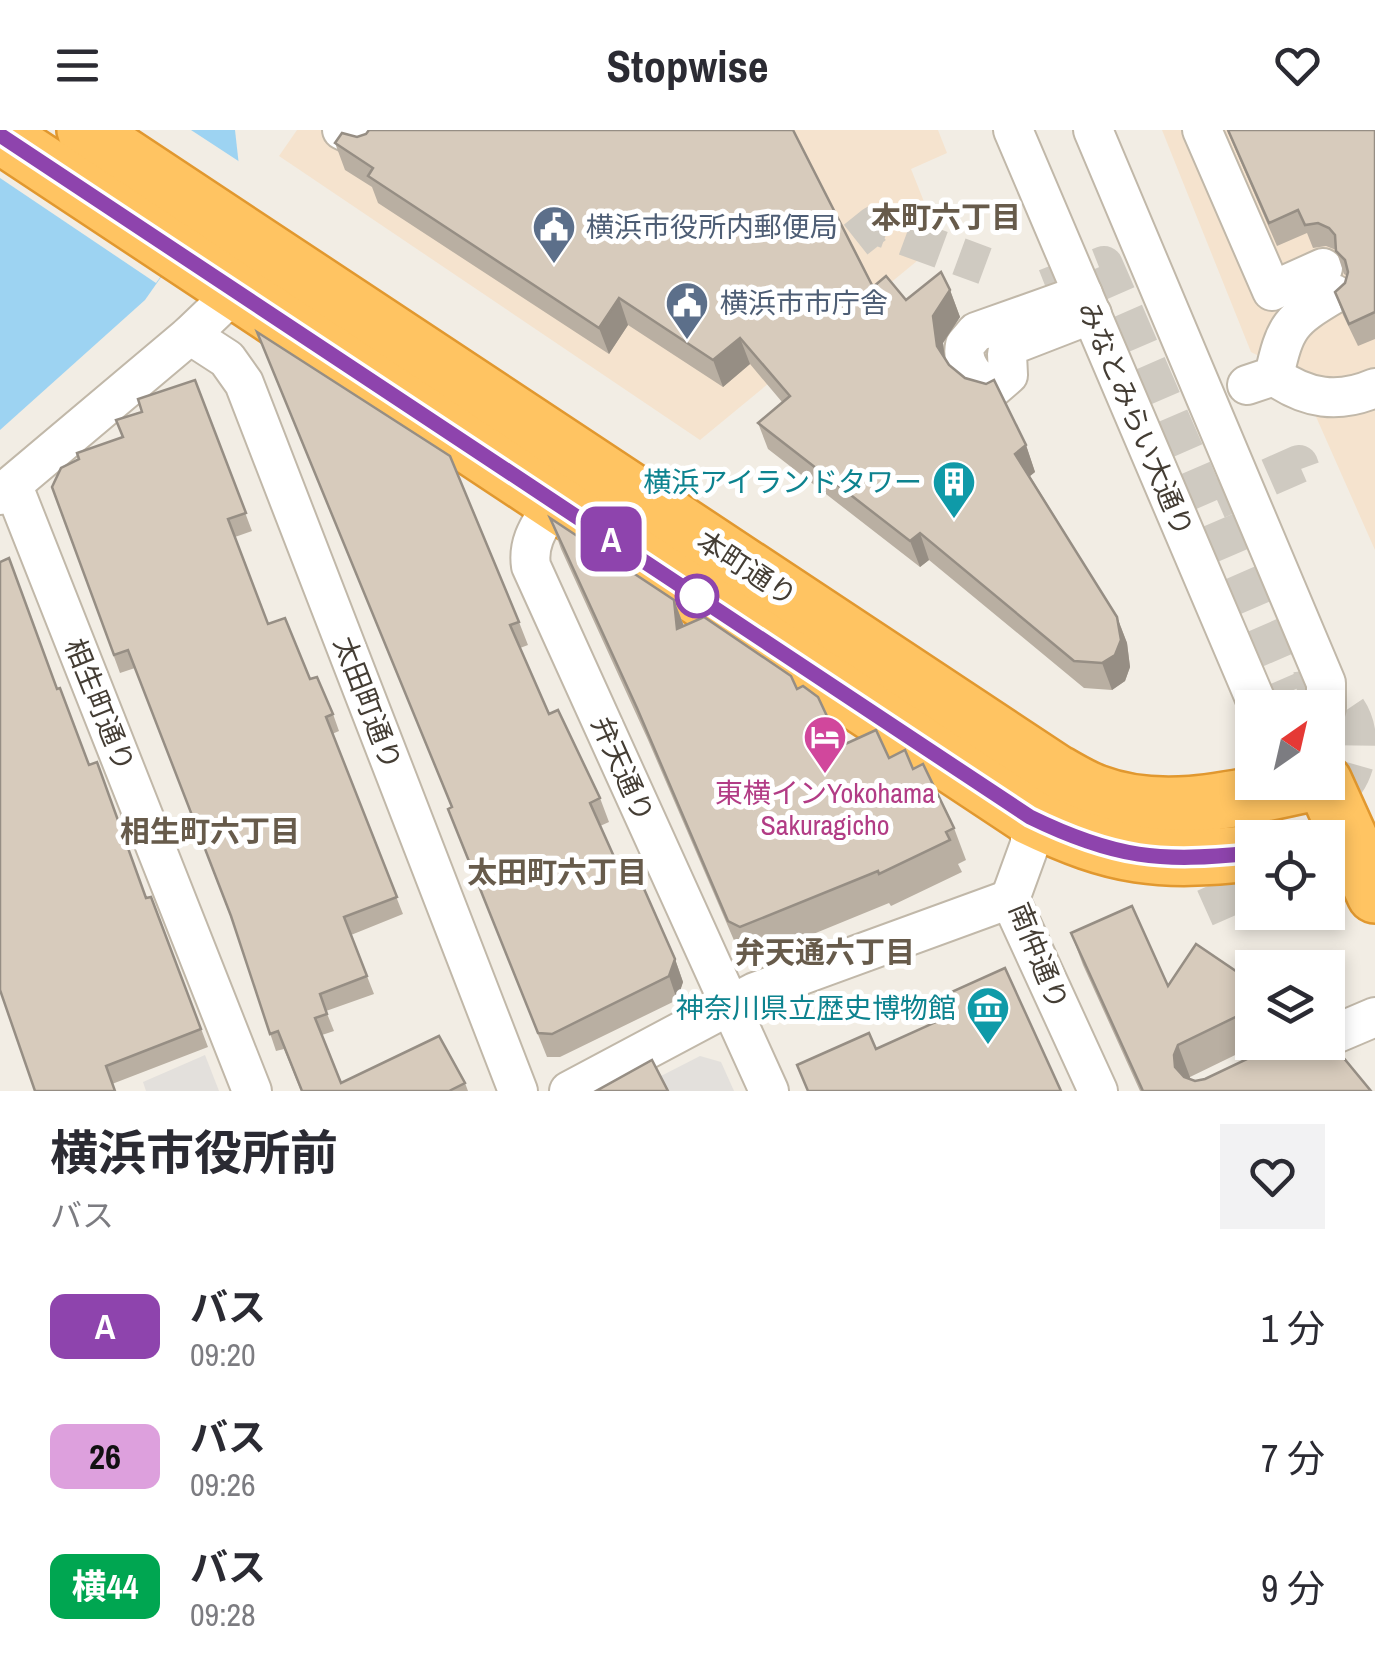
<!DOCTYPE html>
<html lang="ja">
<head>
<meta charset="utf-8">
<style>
	body { margin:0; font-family:"Archivo Narrow","Noto Sans JP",sans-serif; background:#f2f2f3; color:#2b2b33; height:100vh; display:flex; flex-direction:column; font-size:38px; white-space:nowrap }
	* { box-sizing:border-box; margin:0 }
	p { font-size:32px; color:#7c7c81 }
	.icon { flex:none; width:55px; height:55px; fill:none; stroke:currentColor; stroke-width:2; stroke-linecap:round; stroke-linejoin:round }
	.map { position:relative; height:961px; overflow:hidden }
	.sheet { display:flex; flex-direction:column; background:#fff; flex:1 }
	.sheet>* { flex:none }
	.badge { padding:0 20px; border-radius:15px; font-size:35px; line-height:65px }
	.needle { width:65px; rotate:34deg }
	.buttons { position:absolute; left:1235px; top:560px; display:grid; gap:20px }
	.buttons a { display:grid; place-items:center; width:110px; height:110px; border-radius:0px; background:#fff; box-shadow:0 5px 15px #0003; font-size:50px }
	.map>.badge { position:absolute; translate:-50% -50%; box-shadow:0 0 0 5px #fff }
	.round { display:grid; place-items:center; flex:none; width:105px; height:105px; border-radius:0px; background:#f2f2f3 }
	.head { display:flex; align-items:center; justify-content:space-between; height:170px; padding:0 50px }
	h1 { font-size:48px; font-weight:700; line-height:75px }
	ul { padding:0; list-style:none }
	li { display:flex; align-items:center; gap:30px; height:130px; padding:0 50px }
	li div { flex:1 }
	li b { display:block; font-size:38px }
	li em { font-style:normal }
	li .badge { min-width:110px; font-weight:700; text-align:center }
	header { display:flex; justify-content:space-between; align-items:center; height:130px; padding:0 50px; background:#fff; font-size:45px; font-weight:700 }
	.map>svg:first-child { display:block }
	.commercial { fill:#f5e3ce }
	.parking { fill:#e3e0dc }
	.water { fill:#9dd3f2 }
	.pier { fill:#f2ede4 }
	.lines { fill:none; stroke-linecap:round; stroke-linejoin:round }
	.minor-tunnel { stroke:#cfcac1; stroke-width:38; stroke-dasharray:38 19; stroke-linecap:butt }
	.minor-casing { stroke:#c1b8a9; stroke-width:42 }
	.highway-casing { stroke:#e1982f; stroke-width:60 }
	.minor { stroke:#fff; stroke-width:38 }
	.highway { stroke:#ffc462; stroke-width:55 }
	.wall { fill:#b9afa2 }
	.shaded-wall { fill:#968e84 }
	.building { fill:#d7cbbc; stroke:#968e84; stroke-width:2.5 }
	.line-casing { stroke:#fff; stroke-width:22 }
	.line { stroke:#8e44ad; stroke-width:15 }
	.stop-dot { fill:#fff; stroke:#8e44ad; stroke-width:5 }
	.labels { text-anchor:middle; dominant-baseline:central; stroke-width:10; stroke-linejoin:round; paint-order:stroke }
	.service-label { font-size:28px; fill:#4e5e75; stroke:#fff; text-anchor:start }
	.street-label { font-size:28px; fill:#443d34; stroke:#fff }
	.culture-label { font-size:28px; fill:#0d838f; stroke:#fff; text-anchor:end }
	.hotel-label { font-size:28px; fill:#b23c85; stroke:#fff }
	.neighbourhood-label { font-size:30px; font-weight:bold; fill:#675b4b; stroke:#fff }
</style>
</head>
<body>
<header><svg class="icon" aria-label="menu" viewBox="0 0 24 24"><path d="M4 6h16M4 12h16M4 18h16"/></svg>Stopwise<svg class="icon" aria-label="heart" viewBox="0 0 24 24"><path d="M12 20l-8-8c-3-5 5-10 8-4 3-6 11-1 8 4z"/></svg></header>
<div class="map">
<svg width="1375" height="961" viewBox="0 0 1375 961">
	<rect width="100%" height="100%" fill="#f2ede4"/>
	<g class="commercial">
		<polygon points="297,0 938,0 947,23 911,39 940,112 700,310 279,26"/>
		<polygon points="1162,0 1375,0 1375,420 1298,246 1251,222"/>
	</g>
	<g class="parking">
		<polygon points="205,925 219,961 146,961 143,952"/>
		<polygon points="700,926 721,932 734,961 668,961 661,946"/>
	</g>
	<polygon class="water" points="0,0 235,0 239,36 145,170 0,300"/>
	<polygon class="pier" points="0,0 191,0 243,34 156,153 0,48"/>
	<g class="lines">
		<g class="minor-tunnel">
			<polyline points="811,145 874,95 985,136"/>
			<polyline points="1046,158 1104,135 1289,562"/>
			<polyline points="1217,370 1299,334 1307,356"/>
			<path d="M1297,561C1375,546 1375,671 1310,671"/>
			<polyline points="1205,778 1250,758 1228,707"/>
		</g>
		<g class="minor-casing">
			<g id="minor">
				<polyline points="342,0 364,11"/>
				<polyline points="1013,0 1259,578"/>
				<polyline points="1093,0 1326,553 1326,578"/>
				<polyline points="1202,0 1272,161 1323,138"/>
				<path d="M1083,164L976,202L965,215C961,233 976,253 993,258L1008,245L1007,224L1012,215L1092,184"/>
				<polyline points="190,205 227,229 244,253 518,961"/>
				<path d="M1274,246C1307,269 1338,274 1375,258"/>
				<path d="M1247,255L1274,246C1285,196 1290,190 1334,164"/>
				<polyline points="13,356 252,961"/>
				<polyline points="0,365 190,205 236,161 248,145"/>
				<path d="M554,372C542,393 527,410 531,436L769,961"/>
				<polyline points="1030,687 1030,714 1010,769 1098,961"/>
				<polyline points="1328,907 1375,887"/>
				<polyline points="569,961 755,862 1010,769"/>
			</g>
		</g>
		<g class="highway-casing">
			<g id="highway">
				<path d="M85,0L1055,642C1068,649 1082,658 1096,663C1166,690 1247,666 1317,652"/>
				<path d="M0,5L1030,687C1115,728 1159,733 1252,723"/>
				<polyline points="1324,652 1375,765"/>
			</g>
		</g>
		<use href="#minor" class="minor"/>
		<use href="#highway" class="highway"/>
	</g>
	<g class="wall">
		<polygon points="1227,0 1375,0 1375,209 1358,216 1343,185 1335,162 1345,153 1347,146 1344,144 1336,120 1326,116 1313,118 1307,103 1277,116"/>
		<polygon points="366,4 873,157 906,170 950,160 960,187 943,213 945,228 949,235 1026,315 1035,342 1030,346 1117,487 1127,513 1130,537 1125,551 1112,560 1084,558 929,430 920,437 768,319 758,293 782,272 750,234 723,257 628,195 609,224 378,73 372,57 345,40 335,13"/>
		<polygon points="257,202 519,492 528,515 520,518 549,584 600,668 609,692 600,696 624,749 675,829 683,852 677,870 560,927 547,927 457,702 448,679 452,677"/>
		<polygon points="195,250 252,401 235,407 268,494 310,549 333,584 339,601 332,604 403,784 351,805 374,864 326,881 334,901 322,905 341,953 465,953 468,961 301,961 284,919 276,921 233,793 135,538 120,543 52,357 123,308 142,282"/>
		<polygon points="550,388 674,470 684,496 797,559 841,616 889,628 913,639 954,698 966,730 958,734 962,742 891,776 889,773 752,829 739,822 648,610 561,419"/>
		<polygon points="57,559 146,768 151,767 208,917 112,954 35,961"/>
		<polygon points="1071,803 1168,856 1252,852 1252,912 1262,912 1190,947 1190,949 1195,951 1371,961 1140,961 1083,835"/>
	</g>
	<g class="shaded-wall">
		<polygon points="950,160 960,187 943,213 947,243 937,216 933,186"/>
		<polygon points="619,168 628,195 609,224 599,198"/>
		<polygon points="740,208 750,234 723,257 713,230"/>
		<polygon points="1026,315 1035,342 1025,350 1015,324"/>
		<polygon points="920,403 929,430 920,437 910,411"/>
		<polygon points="674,470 686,502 677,499"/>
		<polygon points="1117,487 1127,513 1130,537 1125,551 1112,560 1102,533"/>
		<polygon points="675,829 683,852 677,870 669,846"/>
		<polygon points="1178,915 1190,947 1186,958 1175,937 1174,925"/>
	</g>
	<g class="building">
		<polygon points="369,0 793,0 873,157 886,146 906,170 941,142 950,160 933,186 937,216 949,235 965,248 986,254 994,250 1026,315 1015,324 1117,487 1121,510 1115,525 1102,533 1074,531 920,403 910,411 758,293 790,266 740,208 713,230 619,168 599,198 368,46 373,38 335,13 342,3 357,7 366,4"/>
		<polygon points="1228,0 1375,0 1375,182 1349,194 1335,162 1345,153 1348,142 1345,130 1336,121 1335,105 1329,98 1318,93 1305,95 1298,80 1269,93"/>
		<polygon points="257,202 450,326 519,492 510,495 549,584 558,580 600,668 590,673 624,749 637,743 675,829 669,846 552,904 538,903 448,679 452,677"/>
		<polygon points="195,250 246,383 228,389 268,494 285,488 310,549 317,547 333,584 326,587 397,767 344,787 367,846 320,864 327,884 315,888 341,953 439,906 465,953 449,961 302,961 278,901 270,904 231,786 128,520 114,525 52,357 61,338 79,329 77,323 123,307 116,290 142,282 138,269"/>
		<polygon points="550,388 674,470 677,499 704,487 791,546 797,559 803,556 818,567 841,616 876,600 889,628 905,620 913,639 923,634 954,698 946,702 950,710 879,744 878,741 740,797 728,791 637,578"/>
		<polygon points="9,428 57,559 60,558 89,635 97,632 146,768 151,767 201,899 106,936 115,961 35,961 0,860 0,432"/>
		<polygon points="1132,776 1168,856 1196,814 1252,852 1252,879 1178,915 1174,925 1175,937 1184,947 1195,951 1205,949 1283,912 1328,912 1328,909 1371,961 1143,961 1071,803"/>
		<polygon points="1005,838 1061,961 808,961 797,935 869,903 876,919 947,887 938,868"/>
		<polygon points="652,930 668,961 596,961"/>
	</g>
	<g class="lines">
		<g class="line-casing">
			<path id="line" d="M0,5L1030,687C1114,728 1161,733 1252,723"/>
		</g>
		<use href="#line" class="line"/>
	</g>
	<defs>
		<g id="civic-pin" transform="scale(2.25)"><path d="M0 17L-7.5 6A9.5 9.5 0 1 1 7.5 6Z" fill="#5c6f8a" stroke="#fff"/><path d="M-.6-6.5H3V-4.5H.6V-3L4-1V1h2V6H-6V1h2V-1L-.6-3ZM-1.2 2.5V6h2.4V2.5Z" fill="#fff"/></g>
		<g id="building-pin" transform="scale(2.25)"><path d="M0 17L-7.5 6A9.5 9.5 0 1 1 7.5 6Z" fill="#0f9aa8" stroke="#fff"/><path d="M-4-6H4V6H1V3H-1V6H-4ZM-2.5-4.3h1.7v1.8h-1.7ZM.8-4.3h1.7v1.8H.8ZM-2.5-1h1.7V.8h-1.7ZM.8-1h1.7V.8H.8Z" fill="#fff"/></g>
		<g id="hotel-pin" transform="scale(2.25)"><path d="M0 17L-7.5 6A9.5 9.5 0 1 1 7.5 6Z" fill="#d1479c" stroke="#fff"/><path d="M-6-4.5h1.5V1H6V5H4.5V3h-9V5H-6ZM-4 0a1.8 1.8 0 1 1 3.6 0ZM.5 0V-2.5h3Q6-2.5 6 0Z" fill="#fff"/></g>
		<g id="museum-pin" transform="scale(2.25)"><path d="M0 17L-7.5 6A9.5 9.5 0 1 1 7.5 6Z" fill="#0f9aa8" stroke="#fff"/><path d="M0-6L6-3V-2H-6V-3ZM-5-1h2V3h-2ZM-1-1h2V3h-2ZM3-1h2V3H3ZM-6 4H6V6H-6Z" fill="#fff"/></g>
	</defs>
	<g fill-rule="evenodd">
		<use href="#civic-pin" x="554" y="97"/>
		<use href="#civic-pin" x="687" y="173"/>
		<use href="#building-pin" x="954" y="352"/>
		<use href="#hotel-pin" x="825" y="607"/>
		<use href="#museum-pin" x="988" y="878"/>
	</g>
	<circle class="stop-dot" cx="697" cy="466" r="20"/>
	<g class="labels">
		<g class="service-label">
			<text x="586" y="97">横浜市役所内郵便局</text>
			<text x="720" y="173">横浜市市庁舎</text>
		</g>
		<g class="street-label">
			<text transform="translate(1136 289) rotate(67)">みなとみらい大通り</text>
			<text transform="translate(747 438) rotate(33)">本町通り</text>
			<text transform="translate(368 573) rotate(69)">太田町通り</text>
			<text transform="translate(100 575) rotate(68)">相生町通り</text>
			<text transform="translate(623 639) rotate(66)">弁天通り</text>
			<text transform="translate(1039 826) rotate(68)">南仲通り</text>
		</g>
		<g class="culture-label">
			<text x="922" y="352">横浜アイランドタワー</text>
			<text x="956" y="878">神奈川県立歴史博物館</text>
		</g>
		<g class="hotel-label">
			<text x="825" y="663">東横インYokohama<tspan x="825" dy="32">Sakuragicho</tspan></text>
		</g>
		<g class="neighbourhood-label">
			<text x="946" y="87">本町六丁目</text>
			<text x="210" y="701">相生町六丁目</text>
			<text x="557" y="742">太田町六丁目</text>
			<text x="825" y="822">弁天通六丁目</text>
		</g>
	</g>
</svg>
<div class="buttons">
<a><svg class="needle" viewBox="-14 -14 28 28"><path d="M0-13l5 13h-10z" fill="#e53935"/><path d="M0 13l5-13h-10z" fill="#7c7c81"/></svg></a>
<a><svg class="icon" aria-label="locate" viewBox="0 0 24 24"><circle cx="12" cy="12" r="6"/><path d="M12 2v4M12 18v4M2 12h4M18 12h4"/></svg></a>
<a><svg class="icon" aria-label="layers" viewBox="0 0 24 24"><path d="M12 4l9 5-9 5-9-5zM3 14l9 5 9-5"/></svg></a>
</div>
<b class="badge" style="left:611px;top:409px;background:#8e44ad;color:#fff">A</b>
</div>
<section class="sheet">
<div class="head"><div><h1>横浜市役所前</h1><p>バス</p></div><a class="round"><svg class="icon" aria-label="heart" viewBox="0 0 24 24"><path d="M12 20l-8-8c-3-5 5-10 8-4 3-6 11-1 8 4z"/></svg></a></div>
<ul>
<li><span class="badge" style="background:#8e44ad;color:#fff">A</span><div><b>バス</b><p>09:20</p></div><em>1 分</em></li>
<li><span class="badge" style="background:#dda0dd;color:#111">26</span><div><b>バス</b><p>09:26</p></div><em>7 分</em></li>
<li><span class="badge" style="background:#00a651;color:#fff">横44</span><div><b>バス</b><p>09:28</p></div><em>9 分</em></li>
</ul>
</section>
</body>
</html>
